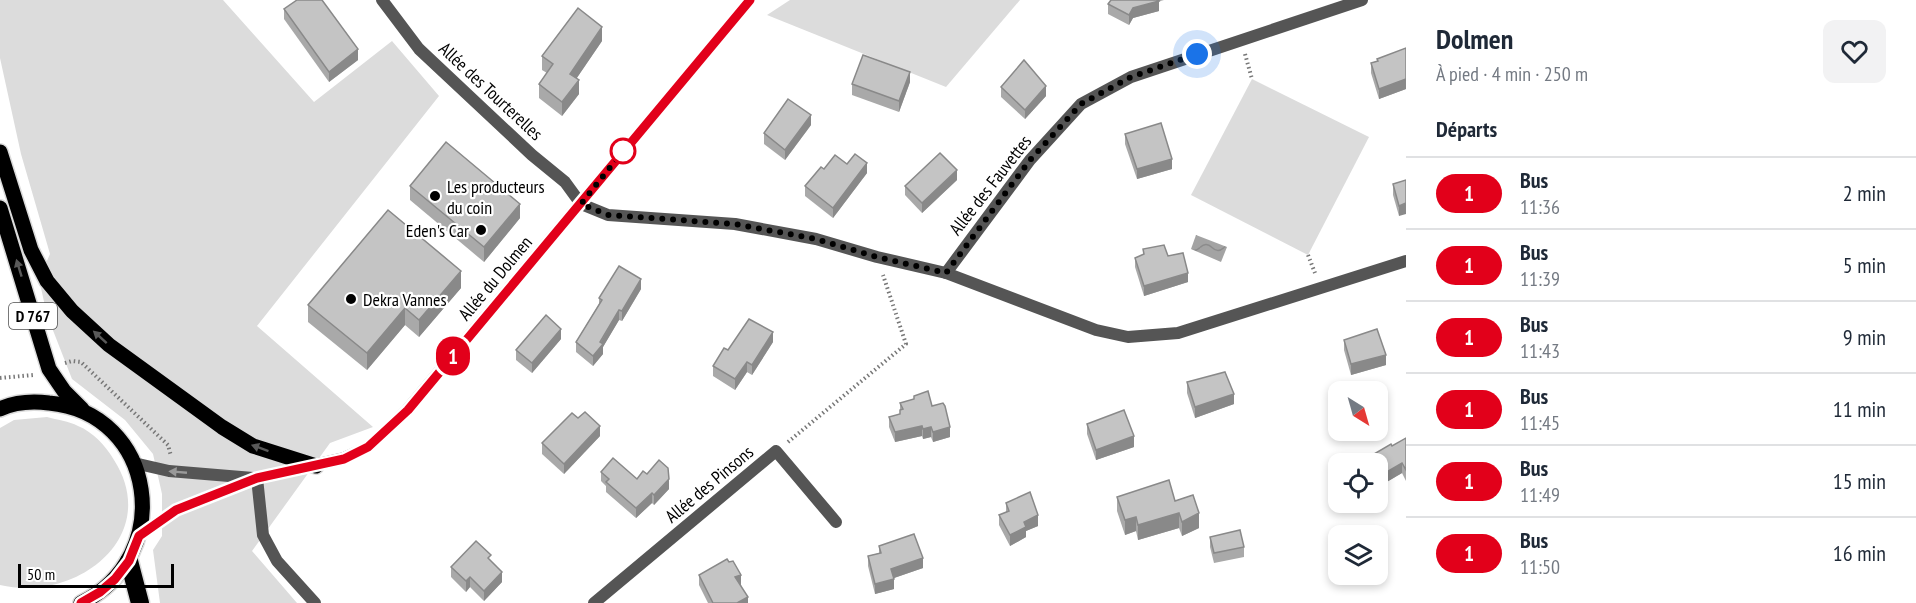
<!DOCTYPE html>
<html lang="fr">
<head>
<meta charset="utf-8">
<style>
	body { margin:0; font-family:"PT Sans Narrow",sans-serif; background:#f2f2f3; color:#1f2937; height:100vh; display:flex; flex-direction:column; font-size:22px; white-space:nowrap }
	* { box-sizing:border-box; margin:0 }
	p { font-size:20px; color:#747a83 }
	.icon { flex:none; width:33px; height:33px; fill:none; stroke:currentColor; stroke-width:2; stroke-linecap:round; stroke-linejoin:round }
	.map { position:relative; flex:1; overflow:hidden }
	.details { display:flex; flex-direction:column; background:#fff; width:510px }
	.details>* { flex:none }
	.badge { padding:0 12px; border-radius:20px; font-size:21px; line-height:39px }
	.needle { width:39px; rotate:143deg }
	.fabs { position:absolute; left:1328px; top:381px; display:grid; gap:12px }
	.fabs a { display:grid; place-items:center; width:60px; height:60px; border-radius:12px; background:#fff; box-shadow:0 3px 9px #0003; font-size:30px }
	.scale { position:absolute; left:18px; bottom:15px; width:156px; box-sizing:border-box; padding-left:6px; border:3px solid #000; border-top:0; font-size:16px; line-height:21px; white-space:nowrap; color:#000; -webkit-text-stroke:4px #fff; paint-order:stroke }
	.you { position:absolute; width:30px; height:30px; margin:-15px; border:4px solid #fff; border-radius:50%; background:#1a73e8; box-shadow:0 0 0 9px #1a73e833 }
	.map>.badge { position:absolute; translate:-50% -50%; box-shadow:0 0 0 3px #fff }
	h2 { padding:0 30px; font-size:22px; line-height:54px }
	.round { display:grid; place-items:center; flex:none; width:63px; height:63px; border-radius:12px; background:#f2f2f3 }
	.head { display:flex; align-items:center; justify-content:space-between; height:102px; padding:0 30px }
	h1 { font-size:28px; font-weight:700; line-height:45px }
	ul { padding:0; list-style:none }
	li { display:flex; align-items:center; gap:18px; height:72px; padding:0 30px; border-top:2px solid #e0e1e3 }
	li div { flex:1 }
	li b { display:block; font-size:22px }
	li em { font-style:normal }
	li .badge { min-width:66px; font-weight:700; text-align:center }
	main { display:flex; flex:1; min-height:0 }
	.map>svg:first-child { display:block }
	.grass { fill:#dcdcdc }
	.water { fill:url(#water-waves) }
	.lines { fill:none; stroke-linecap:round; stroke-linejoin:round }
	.primary-casing { stroke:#dbdbdb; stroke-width:18 }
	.highway-casing { stroke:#dbdbdb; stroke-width:21 }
	.path { stroke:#777; stroke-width:4; stroke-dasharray:1.5 3; stroke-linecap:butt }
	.street { stroke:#555; stroke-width:12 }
	.primary { stroke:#000; stroke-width:15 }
	.highway { stroke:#000; stroke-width:18 }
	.wall { fill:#a9a9a9 }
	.shaded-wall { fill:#898989 }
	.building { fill:#c4c4c4; stroke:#898989; stroke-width:1.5 }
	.oneway { fill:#595959 }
	.oneway2 { fill:#999 }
	.line-casing { stroke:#fff; stroke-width:14 }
	.line { stroke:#e2001a; stroke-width:9 }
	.walk { stroke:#000; stroke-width:6; stroke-dasharray:0 10.8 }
	.stop-dot { fill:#fff; stroke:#e2001a; stroke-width:3 }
	.poi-dot { fill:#000; stroke:#fff; stroke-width:2 }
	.labels { text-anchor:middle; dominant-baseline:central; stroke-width:4.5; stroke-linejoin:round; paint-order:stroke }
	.shield { fill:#fff; stroke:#4c4c4c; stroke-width:1.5 }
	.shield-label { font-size:16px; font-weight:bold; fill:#000 }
	.street-label { font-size:18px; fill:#000; stroke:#fff }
	.poi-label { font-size:18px; fill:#000; stroke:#fff; text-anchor:start }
</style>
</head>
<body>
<main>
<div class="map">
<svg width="1406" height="603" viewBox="0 0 1406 603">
	<defs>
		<pattern id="water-waves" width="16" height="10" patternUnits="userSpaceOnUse" patternTransform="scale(1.5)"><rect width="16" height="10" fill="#a3a3a3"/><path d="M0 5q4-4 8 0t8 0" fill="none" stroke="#8b8b8b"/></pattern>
	</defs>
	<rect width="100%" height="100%" fill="#fff"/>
	<g class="grass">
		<polygon points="0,0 223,0 314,102 392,41 439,96 257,326 373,427 330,443 252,551 297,603 160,603 153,550 162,536 162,494 153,454 125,420 72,379 47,315 39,279 50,254 21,154 0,58"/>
		<polygon points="790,0 1020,0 946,87 767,15"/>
		<polygon points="1252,79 1369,137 1308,255 1191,195"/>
		<path d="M47,417C57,420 69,421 78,426C93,432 106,446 114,460C162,535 79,603 0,585V428L14,420Z"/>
	</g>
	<polygon class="water" points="1196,235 1227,247 1221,262 1191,249"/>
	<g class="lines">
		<g class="primary-casing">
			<g id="primary">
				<polyline points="0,152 31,250 47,281 72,311 109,345 222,427 253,446 316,466"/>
				<polyline points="0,208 49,369 64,391 82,409"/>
				<path d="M0,409C15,402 33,401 49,403C157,413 176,557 81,603"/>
			</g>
		</g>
		<g class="highway-casing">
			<polyline id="highway" points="129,561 140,603"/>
		</g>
		<g class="path">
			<polyline points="1245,54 1252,79"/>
			<polyline points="1308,255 1315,273"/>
			<polyline points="65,363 72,361 81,362 168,445 171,456"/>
			<polyline points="0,378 33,375"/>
			<polyline points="788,442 906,344 883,275"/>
		</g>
		<g class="street">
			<polyline points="382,0 419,49 532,155 565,182 581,204"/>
			<polyline points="581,204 608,215 735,224 816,239 877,257 946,273 1096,330 1128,337 1178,333 1406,261"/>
			<polyline points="946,273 1030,160 1081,104 1131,77 1362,0"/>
			<polyline points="134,463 169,471 253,478"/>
			<polyline points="257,478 263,535 277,561 315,603"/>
			<polyline points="139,535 176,510 257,478 344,458 368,447 407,410 750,0"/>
			<polyline points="594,603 776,451 836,522"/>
		</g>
		<use href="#primary" class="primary"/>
		<use href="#highway" class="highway"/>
	</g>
	<g class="wall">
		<polygon points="1159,1 1159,11 1133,18 1129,25 1108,14 1108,4"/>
		<polygon points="284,9 358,60 329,82 284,19"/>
		<polygon points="602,41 576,79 579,94 562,116 539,98 539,84 547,73 542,70 542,56"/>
		<polygon points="1406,48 1406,89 1379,99 1371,73 1371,63 1377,61 1377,59"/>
		<polygon points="910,82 899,112 852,95 852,84"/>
		<polygon points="1001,87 1046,96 1025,119 1001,97"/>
		<polygon points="811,125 785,160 764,144 764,133"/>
		<polygon points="1125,134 1172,169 1137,179 1125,144"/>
		<polygon points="847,164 867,173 833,218 805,196 805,186 824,169"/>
		<polygon points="957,180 922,213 905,195 905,186"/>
		<polygon points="1406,180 1399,216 1393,195 1393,184"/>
		<polygon points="410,186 520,218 484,262 410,200"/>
		<polygon points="1143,249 1168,256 1188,282 1144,296 1135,267 1135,258 1143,255"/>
		<polygon points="461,288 419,337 405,325 367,370 308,322 308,305"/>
		<polygon points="641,289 622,321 619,320 603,347 603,354 593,366 576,352 576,342 599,304 599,298"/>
		<polygon points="561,339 532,373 516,360 516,350"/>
		<polygon points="1344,340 1386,365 1351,375 1344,350"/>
		<polygon points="773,342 752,375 747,372 735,390 713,376 713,366 728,350"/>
		<polygon points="1187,382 1234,404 1195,418 1187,393"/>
		<polygon points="900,403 932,406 950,437 933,442 931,437 923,439 922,436 895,442 889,427 889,417 900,415"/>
		<polygon points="1087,424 1134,447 1096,460 1087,434"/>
		<polygon points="600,436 564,474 542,454 542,443"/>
		<polygon points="1406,438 1406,481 1402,473 1385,483 1377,469 1377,464 1374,464 1374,454 1392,446"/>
		<polygon points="601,472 637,479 669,489 654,505 652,503 636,518 606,492 606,486 601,481"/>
		<polygon points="1117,497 1175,501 1199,528 1182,536 1179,528 1138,540 1136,531 1125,535 1117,511"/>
		<polygon points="1006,503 1038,526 1026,531 1026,537 1010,546 999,525 999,515 1006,512"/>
		<polygon points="1210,537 1244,547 1244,557 1214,563 1210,547"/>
		<polygon points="879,546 923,568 894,578 894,589 875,594 868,566 868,556 879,553"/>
		<polygon points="491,561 502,582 484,601 470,587 466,592 451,577 451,567"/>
		<polygon points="699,575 741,585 748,603 708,603 699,585"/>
	</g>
	<g class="shaded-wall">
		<polygon points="1157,0 1164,0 1159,1 1159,11 1133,18 1129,25 1129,15 1133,8"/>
		<polygon points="602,27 602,41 570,88 570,74"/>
		<polygon points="358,49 358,60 329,82 329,72"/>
		<polygon points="910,72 910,82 899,112 899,101"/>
		<polygon points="1406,79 1406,89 1379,99 1379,89"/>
		<polygon points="579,80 579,94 562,116 562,102"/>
		<polygon points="1046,86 1046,96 1025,119 1025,110"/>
		<polygon points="811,115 811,125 785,160 785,150"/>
		<polygon points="1172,159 1172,169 1137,179 1137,169"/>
		<polygon points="867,163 867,173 833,218 833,208"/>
		<polygon points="957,170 957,180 922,213 922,203"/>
		<polygon points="1406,203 1406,214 1399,216 1399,206"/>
		<polygon points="520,204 520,218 484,262 484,247"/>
		<polygon points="461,271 461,288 419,337 419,320"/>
		<polygon points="1188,273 1188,282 1144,296 1144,286"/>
		<polygon points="641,279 641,289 622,321 622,311"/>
		<polygon points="405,308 405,325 367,370 367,353"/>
		<polygon points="619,310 619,320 603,347 603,354 593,366 593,356"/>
		<polygon points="561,329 561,339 532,373 532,363"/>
		<polygon points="773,332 773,342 752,375 752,365"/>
		<polygon points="1386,355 1386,365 1351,375 1351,364"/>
		<polygon points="747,362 747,372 735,390 735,379"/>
		<polygon points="1234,394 1234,404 1195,418 1195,407"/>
		<polygon points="600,426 600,436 564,474 564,464"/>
		<polygon points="922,426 922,436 895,442 895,432"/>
		<polygon points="931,427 931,437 923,439 923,429"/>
		<polygon points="950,427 950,437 933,442 933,432"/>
		<polygon points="1134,436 1134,447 1096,460 1096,450"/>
		<polygon points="1402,463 1402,473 1385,483 1385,473"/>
		<polygon points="669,479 669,489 654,505 654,495"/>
		<polygon points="652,493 652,503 636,518 636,508"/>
		<polygon points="1179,513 1179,528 1138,540 1138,525"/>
		<polygon points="1199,513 1199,528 1182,536 1182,522"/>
		<polygon points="1038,515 1038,526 1026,531 1026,537 1010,546 1010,535 1024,522"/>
		<polygon points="1136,517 1136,531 1125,535 1125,520"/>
		<polygon points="923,558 923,568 891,579 891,569"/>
		<polygon points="502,572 502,582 484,601 484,591"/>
		<polygon points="741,575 741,585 735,587 735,577"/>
		<polygon points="470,577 470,587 466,592 466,581"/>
		<polygon points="894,579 894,589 875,594 875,584"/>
		<polygon points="748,597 748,603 737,603"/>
	</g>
	<g class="building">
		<polygon points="297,0 322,0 358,49 329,72 284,9"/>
		<polygon points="1111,0 1158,0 1159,1 1133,8 1129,15 1108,4"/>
		<polygon points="578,8 602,27 570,74 579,80 562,102 539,84 553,64 542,56"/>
		<polygon points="1406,48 1406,79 1379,89 1371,63 1378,61 1377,59"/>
		<polygon points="863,55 910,72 899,101 852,84"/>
		<polygon points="1024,60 1046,86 1025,110 1001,87"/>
		<polygon points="788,99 811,115 785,150 764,133"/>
		<polygon points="1161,123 1172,159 1137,169 1125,134"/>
		<polygon points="446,142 520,204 484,247 410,186"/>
		<polygon points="940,153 957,170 922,203 905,186"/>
		<polygon points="855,154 867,163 833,208 805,186 821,167 824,169 835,155 847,164"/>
		<polygon points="1406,180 1406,203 1399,206 1393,184"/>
		<polygon points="388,210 461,271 419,320 405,308 367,353 308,305"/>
		<polygon points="1164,245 1168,256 1183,253 1188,273 1144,286 1135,258 1144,254 1143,249"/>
		<polygon points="619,266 641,279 622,311 619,310 600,342 603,344 593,356 576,342 602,300 599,298"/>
		<polygon points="546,315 561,329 532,363 516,350"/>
		<polygon points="749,319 773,332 752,365 747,362 735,379 713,366 724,348 728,350"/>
		<polygon points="1377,329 1386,355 1351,364 1344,340"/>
		<polygon points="1225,372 1234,394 1195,407 1187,382"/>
		<polygon points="928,391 932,406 943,403 945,406 950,427 933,432 931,427 923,429 922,426 895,432 889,417 900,414 900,410 903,409 900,403 914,399 914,396"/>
		<polygon points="1124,410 1134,436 1096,450 1087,424"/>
		<polygon points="585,412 600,426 564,464 542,443 572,413 578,418"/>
		<polygon points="1406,438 1406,470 1402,463 1385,473 1374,454 1391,444 1392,446"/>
		<polygon points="613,458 637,479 643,471 647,474 659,460 668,468 669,479 654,495 652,493 636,508 606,482 609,479 601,472"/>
		<polygon points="1169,480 1175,501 1193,495 1199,513 1182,522 1179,513 1138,525 1136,517 1125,520 1117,497"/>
		<polygon points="1030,492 1038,515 1024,522 1026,527 1010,535 999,515 1009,511 1006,503"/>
		<polygon points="1240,530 1244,547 1214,553 1210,537"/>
		<polygon points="914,534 923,558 891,569 894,579 875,584 868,556 881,553 879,546"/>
		<polygon points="476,541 491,555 488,558 502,572 484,591 470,577 466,581 451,567"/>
		<polygon points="727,559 729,562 733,561 741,575 735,577 748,597 737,603 713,603 699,575"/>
	</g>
	<defs><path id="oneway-solid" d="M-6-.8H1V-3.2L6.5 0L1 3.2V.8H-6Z" transform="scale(1.5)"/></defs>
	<g class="oneway">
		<use href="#oneway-solid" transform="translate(19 268) rotate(-107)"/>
		<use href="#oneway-solid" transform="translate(100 337) rotate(-138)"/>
		<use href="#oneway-solid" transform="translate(260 448) rotate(-160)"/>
	</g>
	<use class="oneway2" href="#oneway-solid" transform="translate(178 472) rotate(-175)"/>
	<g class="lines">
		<g class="line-casing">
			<polyline id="line" points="81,603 100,592 115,579 129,561 139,536 176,510 257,478 344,459 368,447 408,410 750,0"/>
		</g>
		<use href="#line" class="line"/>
		<polyline class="walk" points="623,151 581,204 608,215 735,224 816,239 877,257 946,273 1030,160 1081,104 1131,77 1197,54"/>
	</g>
	<circle class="stop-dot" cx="623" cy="151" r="12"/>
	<g class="poi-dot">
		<circle cx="435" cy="196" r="6"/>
		<circle cx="481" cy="230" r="6"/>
		<circle cx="351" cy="299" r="6"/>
	</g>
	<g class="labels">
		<rect class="shield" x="9" y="303" width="48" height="26" rx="4.5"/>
		<g class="shield-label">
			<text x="33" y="316">D 767</text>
		</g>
		<g class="street-label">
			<text transform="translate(491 91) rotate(43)">Allée des Tourterelles</text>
			<text transform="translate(990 185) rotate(-52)">Allée des Fauvettes</text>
			<text transform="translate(495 278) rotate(-50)">Allée du Dolmen</text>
			<text transform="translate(709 484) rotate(-40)">Allée des Pinsons</text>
		</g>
		<g class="poi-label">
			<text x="447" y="186">Les producteurs<tspan x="447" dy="21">du coin</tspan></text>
			<text x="469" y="230" text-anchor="end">Eden's Car</text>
			<text x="363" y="299">Dekra Vannes</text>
		</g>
	</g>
</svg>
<div class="fabs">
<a><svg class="needle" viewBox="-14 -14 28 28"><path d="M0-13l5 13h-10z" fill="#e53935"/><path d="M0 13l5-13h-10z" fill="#747a83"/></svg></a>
<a><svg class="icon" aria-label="locate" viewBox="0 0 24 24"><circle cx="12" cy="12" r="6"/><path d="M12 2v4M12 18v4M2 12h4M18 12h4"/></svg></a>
<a><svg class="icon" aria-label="layers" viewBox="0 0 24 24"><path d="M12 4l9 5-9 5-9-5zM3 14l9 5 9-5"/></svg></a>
</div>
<div class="scale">50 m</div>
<div class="you" style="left:1197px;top:54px"></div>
<b class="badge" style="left:453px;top:356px;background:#e2001a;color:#fff">1</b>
</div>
<section class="details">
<div class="head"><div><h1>Dolmen</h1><p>À pied · 4 min · 250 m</p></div><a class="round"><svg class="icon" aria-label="heart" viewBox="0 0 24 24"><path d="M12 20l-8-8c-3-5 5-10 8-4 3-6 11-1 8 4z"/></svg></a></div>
<h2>Départs</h2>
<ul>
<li><span class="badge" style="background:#e2001a;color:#fff">1</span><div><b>Bus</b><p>11:36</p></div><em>2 min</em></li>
<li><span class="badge" style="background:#e2001a;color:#fff">1</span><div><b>Bus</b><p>11:39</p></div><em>5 min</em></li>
<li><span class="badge" style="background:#e2001a;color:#fff">1</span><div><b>Bus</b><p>11:43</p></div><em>9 min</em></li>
<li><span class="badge" style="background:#e2001a;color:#fff">1</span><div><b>Bus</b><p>11:45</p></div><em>11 min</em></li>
<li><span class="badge" style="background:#e2001a;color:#fff">1</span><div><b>Bus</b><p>11:49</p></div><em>15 min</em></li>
<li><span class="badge" style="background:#e2001a;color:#fff">1</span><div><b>Bus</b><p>11:50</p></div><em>16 min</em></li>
</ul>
</section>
</main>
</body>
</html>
